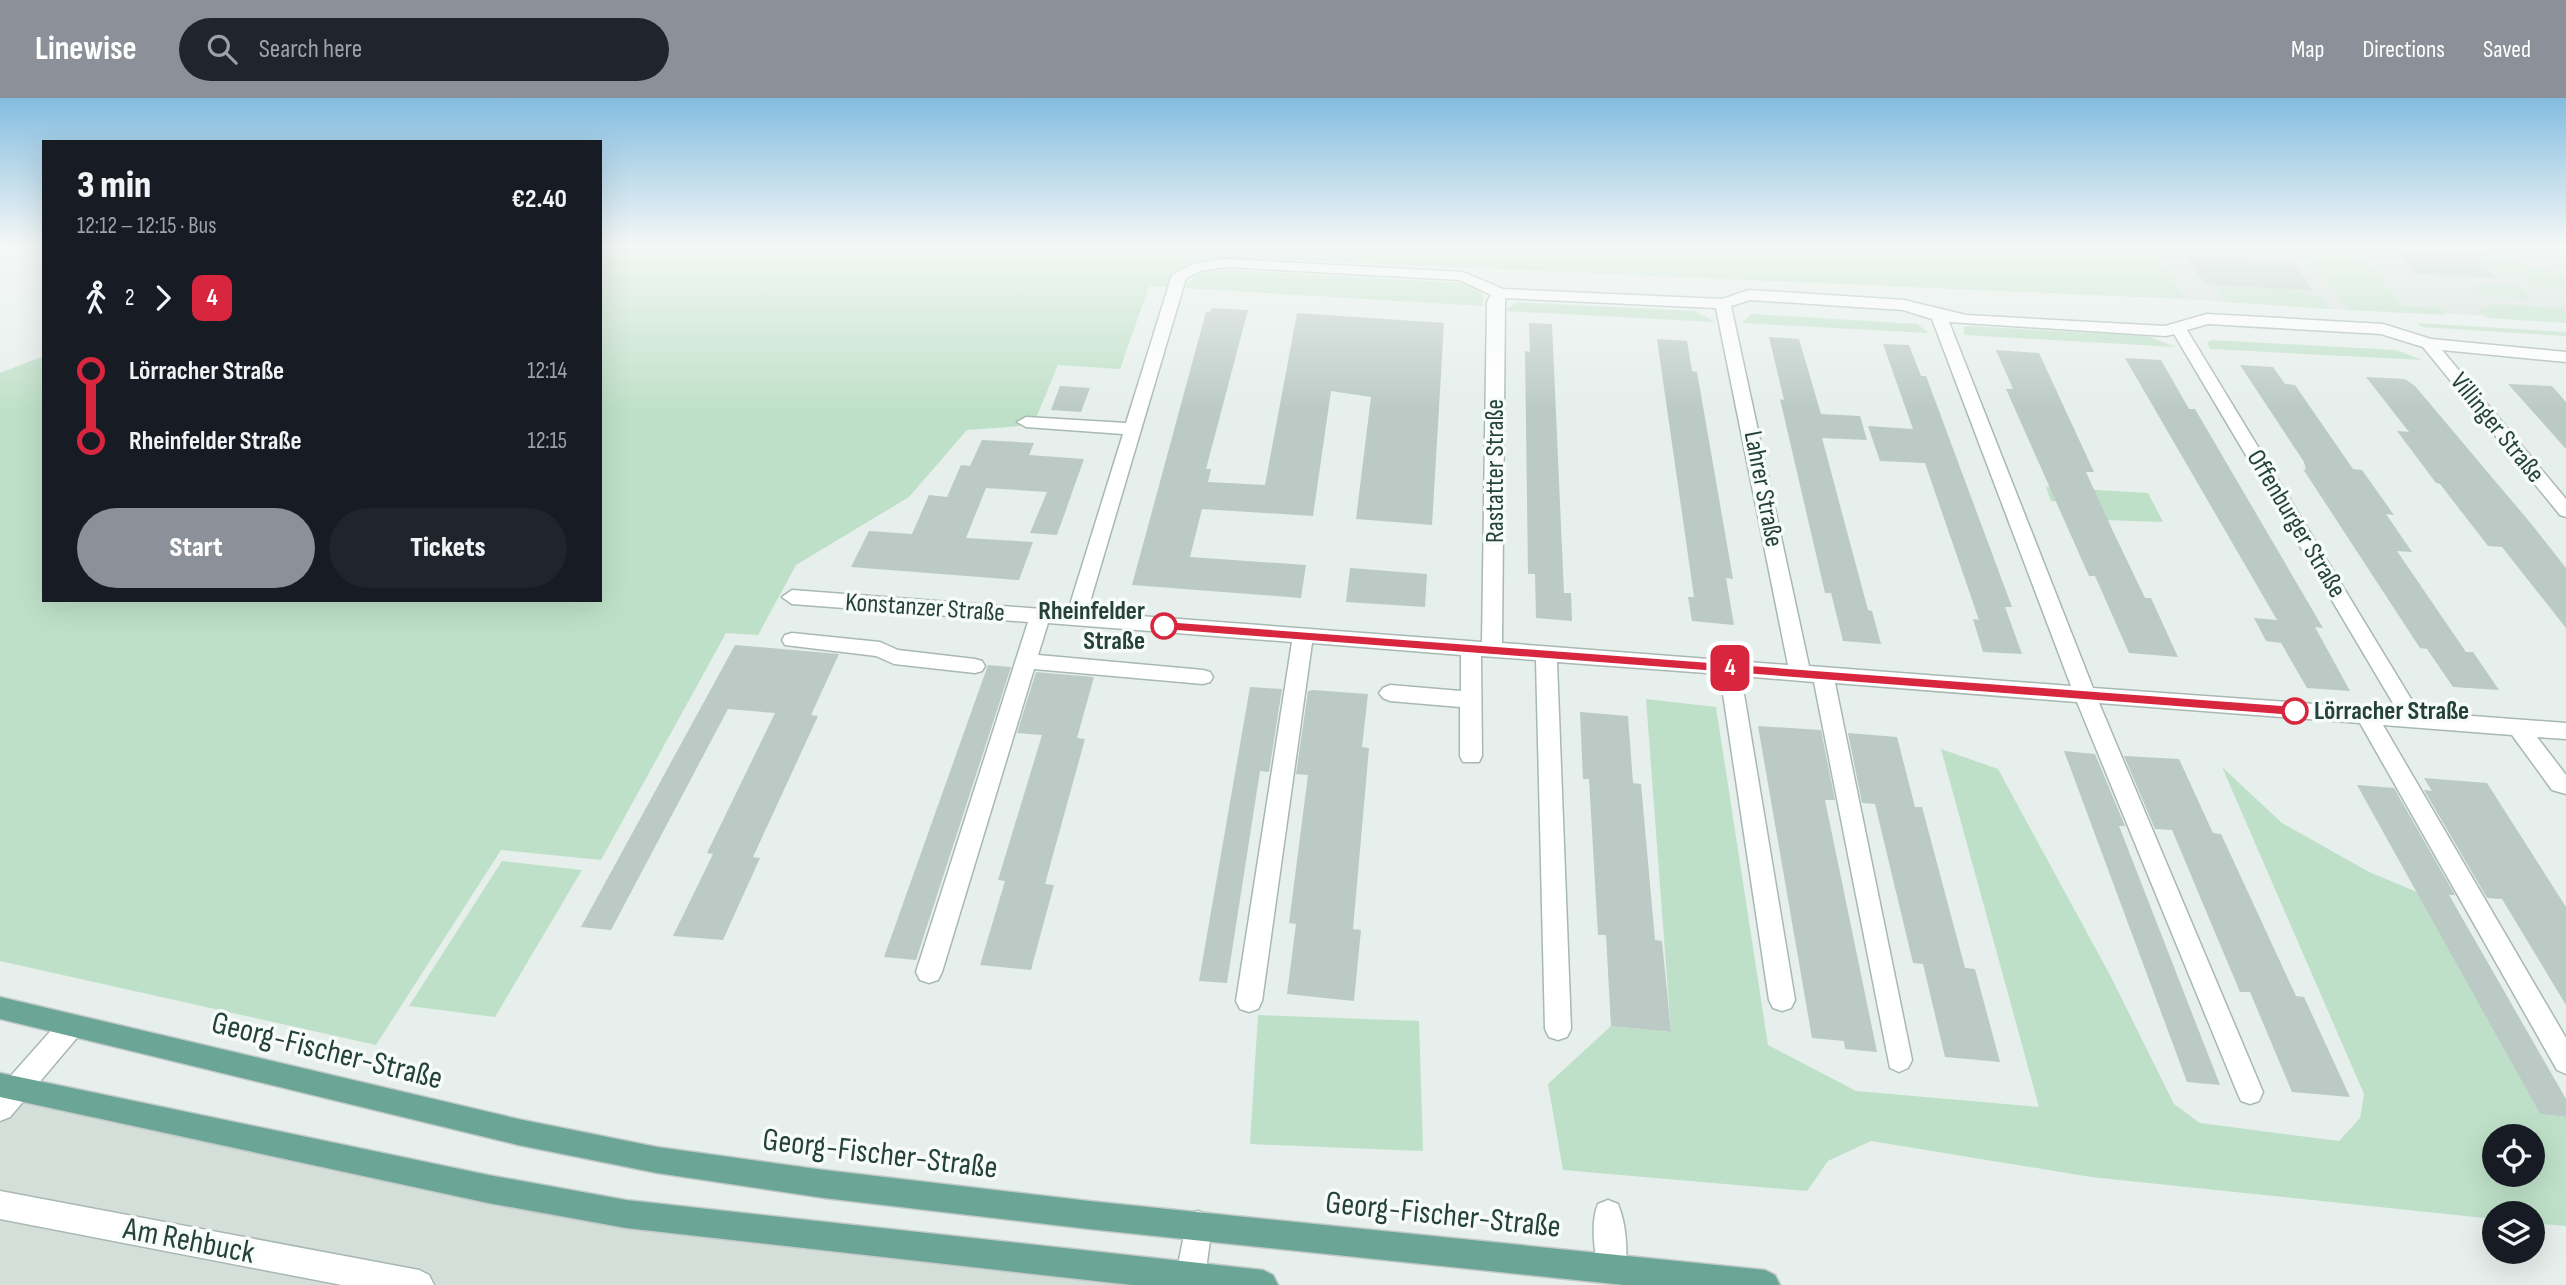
<!DOCTYPE html>
<html lang="en">
<head>
<meta charset="utf-8">
<style>
	body { margin:0; font-family:"Sofia Sans Condensed",sans-serif; background:#20242c; color:#f1f3f6; height:100vh; display:flex; flex-direction:column; font-size:26px; white-space:nowrap }
	* { box-sizing:border-box; margin:0 }
	p { font-size:23px; color:#9ea1a6 }
	.icon { flex:none; width:38px; height:38px; fill:none; stroke:currentColor; stroke-width:2; stroke-linecap:round; stroke-linejoin:round }
	.map { position:relative; flex:1; overflow:hidden }
	.panel { position:absolute; left:42px; top:42px; width:560px; height:462px; display:flex; flex-direction:column; background:#171b24; border-radius:0px; box-shadow:0 7px 28px #0002 }
	.panel>* { flex:none }
	.badge { padding:0 14px; border-radius:10px; font-size:24px; line-height:46px }
	.buttons { position:absolute; left:2482px; top:1026px; display:grid; gap:14px }
	.buttons a { display:grid; place-items:center; width:63px; height:63px; border-radius:50%; background:#171b24; box-shadow:0 7px 28px #0002; font-size:35px }
	.map>.badge { position:absolute; translate:-50% -50%; box-shadow:0 0 0 4px #fff }
	.legs { display:flex; align-items:center; gap:10px; height:77px; padding:0 35px; font-size:23px }
	.legs p { margin-inline-start:auto }
	.head { display:flex; align-items:center; justify-content:space-between; height:119px; padding:0 35px }
	h1 { font-size:38px; font-weight:800; line-height:52px }
	.primary-button { display:flex; gap:14px; margin-top:auto; padding:14px 35px }
	.primary-button a { flex:1; height:80px; border-radius:42px; background:#8c9099; color:#fff; font-size:28px; font-weight:800; line-height:80px; text-align:center }
	.primary-button a+a { background:#20242c; color:#f1f3f6 }
	ul { padding:0 35px; list-style:none }
	li { display:flex; align-items:center; gap:24px; height:70px; font-size:26px }
	li i { display:grid; place-items:center; width:10px; height:100%; margin:0 9px; background:currentColor }
	li i::after { content:''; width:18px; height:18px; margin:-9px; border:5px solid; border-radius:50%; background:#171b24 }
	li p { margin-inline-start:auto }
	li:first-child i { background:linear-gradient(#0000 50%,currentColor 0) }
	li:last-child i { background:linear-gradient(currentColor 50%,#0000 0) }
	header { display:flex; align-items:center; gap:42px; box-sizing:border-box; height:98px; padding:0 35px; background:#8c9099; color:#fff }
	header strong { font-size:33px }
	nav { display:flex; gap:38px; margin-inline-start:auto; font-size:24px }
	.search { width:490px; height:63px; background:#20242c; display:flex; align-items:center; gap:18px; box-sizing:border-box; padding:0 24px; border-radius:38px; color:#9ea1a6; font-size:26px }
	.map>svg:first-child { display:block }
	.built { fill:#d4dfda }
	.green { fill:#bfe0c8; fill-rule:evenodd }
	.building { fill:#bbcac4 }
	.lines { fill:none; stroke-linecap:round; stroke-linejoin:round }
	.minor-casing { stroke:#a8b8b2; stroke-width:3 }
	.major-casing { stroke:#c2cac8; stroke-width:3 }
	.minor { fill:#fff; fill-rule:evenodd }
	.major { fill:#6aa596; fill-rule:evenodd }
	.line-1 { fill:#d7263d; stroke:#fff; stroke-width:2 }
	.stop-1-dot { fill:#fff; stroke:#d7263d; stroke-width:3.5 }
	.labels { text-anchor:middle; dominant-baseline:central; stroke-width:7; stroke-linejoin:round; paint-order:stroke }
	.street-label { font-size:26px; fill:#24423a; stroke:#f7fbf9 }
	.stop-label { font-size:26px; font-weight:bold; fill:#24423a; stroke:#f7fbf9; text-anchor:end }
	.near-street-label { font-size:32px; fill:#24423a; stroke:#f7fbf9 }
</style>
</head>
<body>
<header>
<strong>Linewise</strong>
<div class="search"><svg class="icon" aria-label="search" viewBox="0 0 24 24"><circle cx="10" cy="10" r="6"/><path d="M15 15l6 6"/></svg>Search here</div>
<nav><a>Map</a><a>Directions</a><a>Saved</a></nav>
</header>
<div class="map">
<svg width="2566" height="1187" viewBox="0 0 2566 1187">
	<rect width="100%" height="100%" fill="#e6efeb"/>
	<g class="built">
		<polygon points="2148,147 2279,147 2288,157 2303,155 2348,212 2186,201"/>
		<polygon points="2353,147 2566,147 2566,223 2408,213"/>
		<polygon points="0,987 488,1091 1263,1187 0,1187"/>
	</g>
	<g class="green">
		<polygon points="600,147 2148,147 2186,201 1241,160 1198,169 1170,189 1149,188 1120,271 1058,267 1033,327 967,332 909,399 796,467 758,537 726,535 601,762 501,752 376,947 0,863 0,275 44,258 44,502 600,502"/>
		<polygon points="2279,147 2353,147 2403,208 2440,210 2445,217 2348,212 2303,155 2288,157"/>
		<polygon points="2480,155 2566,178 2566,190 2537,189 2526,180 2499,178"/>
		<polygon points="1228,172 1462,185 1482,194 1483,208 1184,190 1198,175"/>
		<polygon points="2214,187 2283,191 2320,198 2330,211 2225,204"/>
		<polygon points="2480,188 2519,188 2532,201 2484,199 2470,191"/>
		<polygon points="1516,204 1695,213 1715,224 1506,213"/>
		<polygon points="2489,206 2565,210 2566,225 2487,220 2480,214 2481,210 2492,210"/>
		<polygon points="1752,216 1917,226 1929,235 1742,225"/>
		<polygon points="2418,225 2566,234 2566,238 2421,229"/>
		<polygon points="1969,228 2148,238 2175,249 1964,237 1964,229"/>
		<polygon points="2212,242 2396,252 2422,262 2210,251 2207,244"/>
		<polygon points="2046,389 2148,395 2163,424 2103,422 2090,405 2051,403"/>
		<path d="M1646,601L1716,609L1768,947L1856,993L2039,1009L1941,651L1998,671L2111,879L2174,1006L2200,1025L2339,1043L2360,1020L2364,996L2222,669L2282,725L2369,774L2417,794L2540,1016L2566,1019V1128L2532,1125V1115H2494V1121L2091,1079L1871,1043L1828,1063L1807,1093L1563,1072L1548,986L1611,928L1671,934ZM2494,1038H2532V1076H2494Z"/>
		<polygon points="502,763 582,772 495,919 409,908"/>
		<polygon points="1258,917 1419,923 1423,1053 1250,1046"/>
	</g>
	<g class="building">
		<polygon points="2392,147 2465,147 2497,180 2417,176"/>
		<polygon points="2187,160 2292,163 2314,193 2204,186"/>
		<polygon points="1212,210 1248,212 1206,371 1211,371 1208,384 1265,387 1297,215 1444,225 1432,427 1356,421 1371,299 1331,293 1313,418 1202,411 1190,459 1306,467 1301,500 1132,487 1206,214 1210,214"/>
		<polygon points="1529,225 1552,226 1564,495 1571,495 1572,523 1536,520 1535,476 1528,476 1525,253 1530,254"/>
		<polygon points="1769,239 1799,241 1821,316 1860,318 1867,342 1822,340 1868,512 1872,513 1881,546 1843,543 1831,495 1825,495 1780,301 1784,302"/>
		<polygon points="1657,241 1687,243 1692,273 1697,274 1733,481 1726,480 1734,527 1692,523 1688,499 1694,499"/>
		<polygon points="1883,246 1909,247 1921,278 1926,278 2012,509 2005,509 2022,556 1983,554 1973,521 1979,522 1925,365 1880,363 1868,328 1913,331"/>
		<polygon points="1996,252 2039,255 2094,374 2086,374 2111,429 2145,500 2151,500 2178,559 2129,555 2095,478 2089,478 2006,291 2013,291"/>
		<polygon points="2125,260 2161,262 2189,311 2195,311 2323,530 2315,529 2350,593 2307,590 2281,545 2266,543 2254,520 2277,522"/>
		<polygon points="2240,267 2273,269 2285,286 2295,287 2353,371 2362,372 2394,417 2386,416 2412,454 2397,453 2466,554 2473,554 2499,592 2453,589 2427,551 2420,550 2303,371 2306,372 2304,364"/>
		<polygon points="2366,279 2405,281 2415,288 2533,428 2566,470 2566,530 2502,449 2488,448 2440,386 2436,385 2397,333 2409,334"/>
		<polygon points="2508,286 2552,288 2566,304 2566,351"/>
		<polygon points="1060,288 1090,290 1081,314 1051,312"/>
		<polygon points="982,342 1034,345 1029,357 1084,361 1057,437 1030,435 1047,394 986,390 966,440 1033,444 1019,482 851,469 869,433 912,436 929,397 947,399 961,367 970,368"/>
		<polygon points="1350,470 1427,476 1425,509 1346,504"/>
		<polygon points="735,547 839,556 811,617 818,618 753,759 760,760 723,842 673,838 713,756 707,755 775,615 728,611 611,832 581,829"/>
		<polygon points="988,567 1011,569 916,862 884,859"/>
		<polygon points="1036,574 1094,579 1077,640 1085,641 1045,786 1054,787 1031,872 980,867 1005,783 998,782 1042,637 1017,635"/>
		<polygon points="1250,589 1282,591 1269,674 1260,673 1227,885 1199,883"/>
		<polygon points="1313,592 1368,596 1362,649 1369,650 1353,831 1361,832 1354,903 1287,896 1296,826 1289,825 1308,677 1296,676 1308,593"/>
		<polygon points="1580,614 1628,618 1633,685 1641,686 1655,842 1662,843 1671,934 1611,928 1606,837 1598,837 1589,681 1583,681"/>
		<polygon points="1758,628 1821,632 1835,702 1825,702 1877,954 1845,951 1844,943 1812,940"/>
		<polygon points="1848,635 1897,639 1915,709 1922,709 1965,870 1975,871 2000,964 1945,959 1923,866 1913,865 1875,706 1862,705"/>
		<polygon points="2064,653 2095,656 2125,728 2119,728 2220,987 2187,984"/>
		<polygon points="2124,658 2179,661 2213,735 2221,736 2296,898 2304,899 2350,999 2292,994 2250,894 2240,894 2172,732 2155,731"/>
		<polygon points="2424,680 2487,685 2566,809 2566,907 2502,801 2487,800 2424,692 2432,693"/>
		<polygon points="2357,687 2394,690 2455,797 2449,797 2566,1001 2566,1019 2540,1016"/>
	</g>
	<g class="lines">
		<g class="minor-casing">
			<g id="minor">
				<path d="M1225,161L1463,174L1503,191L1722,201L1749,192L1904,202L1966,217L2165,228L2207,216L2383,226L2431,241L2566,254V264L2442,252L2566,401V419L2560,417L2423,249L2381,236L2208,226L2187,232L2419,614L2566,625V641L2537,639L2566,677V696L2552,692L2512,637L2383,627L2566,940V976L2557,972L2360,625L2099,605L2263,994L2259,1003L2250,1006L2241,1003L2237,994L2077,604L1835,585L1912,962L1908,970L1899,974L1890,970L1814,584L1741,578L1795,902L1791,910L1782,913L1773,910L1769,902L1720,576L1557,564L1571,931L1567,939L1558,942L1549,939L1545,931L1536,562L1481,558L1482,658L1479,664H1463L1460,658V609L1390,603L1383,600L1379,595L1383,590L1390,587L1461,593V557L1312,545L1262,903L1258,911L1249,914L1240,911L1236,903L1292,544L1048,525L1038,557L1203,572L1210,574L1213,579L1210,584L1203,586L1034,571L942,874L938,882L929,885L920,882L916,874L1028,524L792,506L782,499L792,492L1068,513L1123,336L1026,329L1017,324L1026,319L1126,325L1172,177L1193,166ZM1225,169L1460,182L1491,197L1487,204L1482,544L1087,514L1186,180L1201,173ZM1505,200L1716,210L1788,567L1502,545ZM1750,202L1903,212L1932,221L2071,588L1809,568L1731,208ZM1949,224L2166,238L2174,236L2397,612L2093,590Z"/>
				<polygon points="792,535 880,544 898,552 975,561 982,563 985,568 982,573 975,575 894,566 876,558 785,547 782,542 785,537"/>
				<polygon points="72,916 81,919 85,927 81,935 10,1019 0,1023 0,990 63,919"/>
				<polygon points="0,1093 419,1172 429,1177 434,1187 342,1187 0,1121"/>
				<path d="M1608,1102L1618,1106C1626,1125 1630,1161 1622,1180L1612,1185L1602,1180C1594,1161 1590,1125 1598,1106Z"/>
				<polygon points="1198,1113 1208,1117 1212,1127 1204,1187 1174,1187 1188,1117"/>
			</g>
		</g>
		<g class="major-casing">
			<g id="major">
				<polygon points="0,899 518,1021 657,1049 824,1072 1089,1103 1765,1172 1775,1177 1780,1187 1624,1187 1089,1131 824,1100 657,1075 518,1047 0,921"/>
				<polygon points="0,975 488,1077 626,1102 1263,1172 1273,1177 1278,1187 1132,1187 626,1130 488,1105 0,999"/>
			</g>
		</g>
		<use href="#minor" class="minor"/>
		<use href="#major" class="major"/>
	</g>
	<linearGradient id="sky" x2="0" y2="1"><stop stop-color="#84bce0"/><stop offset="0.47" stop-color="#f4f8f6"/><stop offset="1" stop-color="#f4f8f6" stop-opacity="0"/></linearGradient>
	<rect width="2566" height="313" fill="url(#sky)"/>
	<polygon class="line-1" points="1164,523 2295,608 2302,613 2295,618 1164,532 1157,528"/>
	<g class="stop-1-dot">
		<circle cx="1164" cy="528" r="12"/>
		<circle cx="2295" cy="613" r="12"/>
	</g>
	<g class="labels">
		<g class="street-label">
			<text transform="translate(2497 330) rotate(51)">Villinger Straße</text>
			<text transform="translate(1495 373) rotate(-90)">Rastatter Straße</text>
			<text transform="translate(1763 391) rotate(79)">Lahrer Straße</text>
			<text transform="translate(2296 426) rotate(59)">Offenburger Straße</text>
			<text transform="translate(925 510) rotate(4)">Konstanzer Straße</text>
		</g>
		<g class="stop-label">
			<text x="1145" y="513">Rheinfelder<tspan x="1145" dy="30">Straße</tspan></text>
			<text x="2314" y="613" text-anchor="start">Lörracher Straße</text>
		</g>
		<g class="near-street-label">
			<text transform="translate(327 953) rotate(14)">Georg-Fischer-Straße</text>
			<text transform="translate(880 1056) rotate(7)">Georg-Fischer-Straße</text>
			<text transform="translate(1443 1117) rotate(6)">Georg-Fischer-Straße</text>
			<text transform="translate(189 1143) rotate(11)">Am Rehbuck</text>
		</g>
	</g>
</svg>
<div class="buttons">
<a><svg class="icon" aria-label="locate" viewBox="0 0 24 24"><circle cx="12" cy="12" r="6"/><path d="M12 2v4M12 18v4M2 12h4M18 12h4"/></svg></a>
<a><svg class="icon" aria-label="layers" viewBox="0 0 24 24"><path d="M12 4l9 5-9 5-9-5zM3 14l9 5 9-5"/></svg></a>
</div>
<b class="badge" style="left:1730px;top:570px;background:#d7263d;color:#fff">4</b>
<section class="panel">
<div class="head"><div><h1>3 min</h1><p>12:12 – 12:15 · Bus</p></div><b>€2.40</b></div>
<div class="legs"><svg class="icon" aria-label="walk" viewBox="0 0 24 24"><circle cx="13" cy="4" r="2"/><path d="M13 8l-2 6 4 7M11 14l-3 7M7 12l3-4h3l4 4"/></svg>2<svg class="icon" aria-label="forward" viewBox="0 0 24 24"><path d="M9 5l7 7-7 7"/></svg><b class="badge" style="background:#d7263d;color:#fff">4</b></div>
<ul>
<li><i style="color:#d7263d"></i><b>Lörracher Straße</b><p>12:14</p></li>
<li><i style="color:#d7263d"></i><b>Rheinfelder Straße</b><p>12:15</p></li>
</ul>
<div class="primary-button"><a>Start</a><a>Tickets</a></div>
</section>
</div>
</body>
</html>
